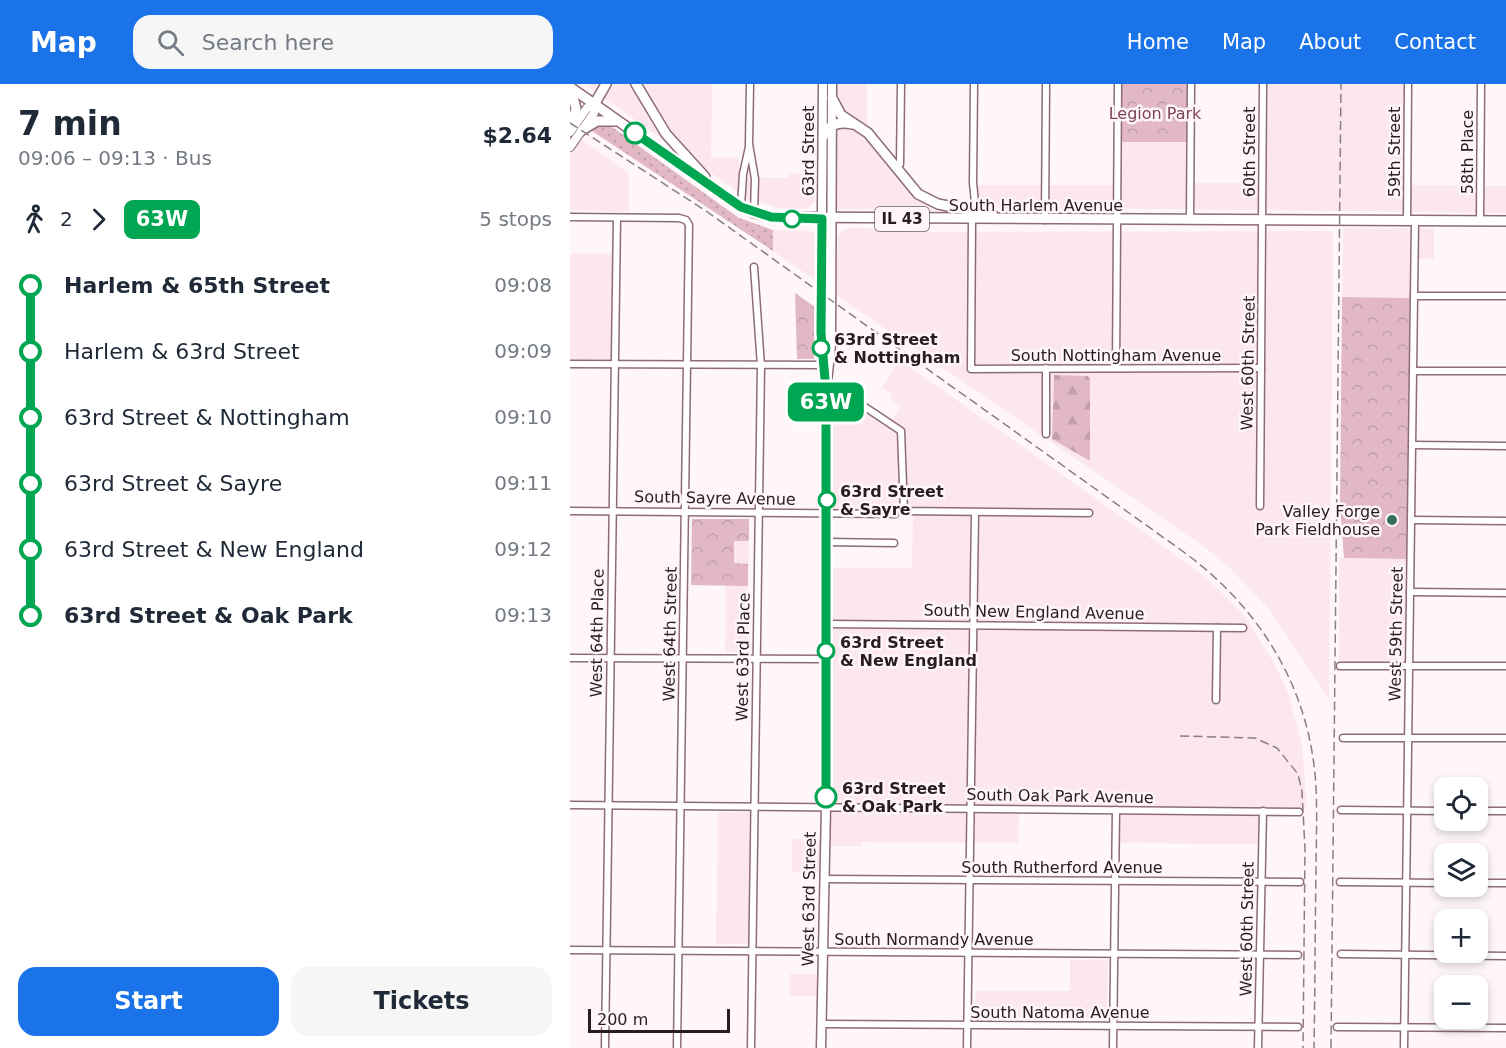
<!DOCTYPE html>
<html lang="en">
<head>
<meta charset="utf-8">
<style>
	body { margin:0; font-family:"DejaVu Sans",sans-serif; background:#f6f6f7; color:#1f2937; height:100vh; display:flex; flex-direction:column; font-size:22px; white-space:nowrap }
	* { box-sizing:border-box; margin:0 }
	p { font-size:20px; color:#747a83 }
	.icon { flex:none; width:33px; height:33px; fill:none; stroke:currentColor; stroke-width:2; stroke-linecap:round; stroke-linejoin:round }
	.map { position:relative; flex:1; overflow:hidden }
	.panel { display:flex; flex-direction:column; background:#fff; width:570px }
	.panel>* { flex:none }
	.badge { padding:0 12px; border-radius:9px; font-size:21px; line-height:39px }
	.fabs { position:absolute; left:864px; top:693px; display:grid; gap:12px }
	.fabs a { display:grid; place-items:center; width:54px; height:54px; border-radius:12px; background:#fff; box-shadow:0 3px 9px #0003; font-size:30px }
	.scale { position:absolute; left:18px; bottom:15px; width:142px; box-sizing:border-box; padding-left:6px; border:3px solid #2a1c20; border-top:0; font-size:16px; line-height:21px; white-space:nowrap; color:#2a1c20; -webkit-text-stroke:4px #fef6f8; paint-order:stroke }
	.map>.badge { position:absolute; translate:-50% -50%; box-shadow:0 0 0 3px #fff }
	.legs { display:flex; align-items:center; gap:9px; height:66px; padding:0 18px; font-size:20px }
	.legs p { margin-inline-start:auto }
	.head { display:flex; align-items:center; justify-content:space-between; height:102px; padding:0 18px }
	h1 { font-size:33px; font-weight:700; line-height:45px }
	.primary-button { display:flex; gap:12px; margin-top:auto; padding:12px 18px }
	.primary-button a { flex:1; height:69px; border-radius:18px; background:#1a73e8; color:#fff; font-size:24px; font-weight:700; line-height:69px; text-align:center }
	.primary-button a+a { background:#f6f6f7; color:#1f2937 }
	ul { padding:0 18px; list-style:none }
	li { display:flex; align-items:center; gap:21px; height:66px; font-size:22px }
	li i { display:grid; place-items:center; width:9px; height:100%; margin:0 8px; background:currentColor }
	li i::after { content:''; width:15px; height:15px; margin:-8px; border:4px solid; border-radius:50%; background:#fff }
	li p { margin-inline-start:auto }
	li:first-child i { background:linear-gradient(#0000 50%,currentColor 0) }
	li:last-child i { background:linear-gradient(currentColor 50%,#0000 0) }
	header { display:flex; align-items:center; gap:36px; box-sizing:border-box; height:84px; padding:0 30px; background:#1a73e8; color:#fff }
	header strong { font-size:28px }
	nav { display:flex; gap:33px; margin-inline-start:auto; font-size:21px }
	.search { width:420px; height:54px; background:#f6f6f7; display:flex; align-items:center; gap:15px; box-sizing:border-box; padding:0 21px; border-radius:18px; color:#747a83; font-size:22px }
	main { display:flex; flex:1; min-height:0 }
	.map>svg:first-child { display:block }
	.built { fill:#fbe7ed }
	.grass { fill:url(#grass-dots) }
	.forest { fill:url(#forest-firs) }
	.park { fill:url(#park-crowns) }
	.lines { fill:none; stroke-linecap:round; stroke-linejoin:round }
	.minor-casing { stroke:#8e6c76; stroke-width:9 }
	.tertiary-casing { stroke:#8e6c76; stroke-width:10 }
	.secondary-casing { stroke:#8e6c76; stroke-width:11 }
	.primary-casing { stroke:#8e6c76; stroke-width:12 }
	.minor { stroke:#fff; stroke-width:6 }
	.tertiary { stroke:#fff; stroke-width:8 }
	.secondary { stroke:#fff; stroke-width:8 }
	.primary { stroke:#fff; stroke-width:9 }
	.rail { stroke:#8a7f82; stroke-width:1.5; stroke-dasharray:9 4.5; stroke-linecap:butt }
	.line-1-casing { stroke:#fff; stroke-width:14 }
	.line-1 { stroke:#00a651; stroke-width:9 }
	.stop-1-dot { fill:#fff; stroke:#00a651; stroke-width:3 }
	.poi-dot { fill:#366f57; stroke:#fef6f8; stroke-width:2 }
	.labels { text-anchor:middle; dominant-baseline:central; stroke-width:5; stroke-linejoin:round; paint-order:stroke }
	.shield { fill:#fef6f8; stroke:#6a5d61; stroke-width:1.5 }
	.shield-label { font-size:15px; font-weight:bold; fill:#2a1c20 }
	.park-label { font-size:16px; fill:#7d4356; stroke:#fef6f8 }
	.street-label { font-size:16px; fill:#2a1c20; stroke:#fef6f8 }
	.stop-label { font-size:16px; font-weight:bold; fill:#2a1c20; stroke:#fef6f8; text-anchor:start }
	.poi-label { font-size:16px; fill:#2a1c20; stroke:#fef6f8; text-anchor:end }
</style>
</head>
<body>
<header>
<strong>Map</strong>
<div class="search"><svg class="icon" aria-label="search" viewBox="0 0 24 24"><circle cx="10" cy="10" r="6"/><path d="M15 15l6 6"/></svg>Search here</div>
<nav><a>Home</a><a>Map</a><a>About</a><a>Contact</a></nav>
</header>
<main>
<section class="panel">
<div class="head"><div><h1>7 min</h1><p>09:06 – 09:13 · Bus</p></div><b>$2.64</b></div>
<div class="legs"><svg class="icon" aria-label="walk" viewBox="0 0 24 24"><circle cx="13" cy="4" r="2"/><path d="M13 8l-2 6 4 7M11 14l-3 7M7 12l3-4h3l4 4"/></svg>2<svg class="icon" aria-label="forward" viewBox="0 0 24 24"><path d="M9 5l7 7-7 7"/></svg><b class="badge" style="background:#00a651;color:#fff">63W</b><p>5 stops</p></div>
<ul>
<li><i style="color:#00a651"></i><b>Harlem &amp; 65th Street</b><p>09:08</p></li>
<li><i style="color:#00a651"></i><span>Harlem &amp; 63rd Street</span><p>09:09</p></li>
<li><i style="color:#00a651"></i><span>63rd Street &amp; Nottingham</span><p>09:10</p></li>
<li><i style="color:#00a651"></i><span>63rd Street &amp; Sayre</span><p>09:11</p></li>
<li><i style="color:#00a651"></i><span>63rd Street &amp; New England</span><p>09:12</p></li>
<li><i style="color:#00a651"></i><b>63rd Street &amp; Oak Park</b><p>09:13</p></li>
</ul>
<div class="primary-button"><a>Start</a><a>Tickets</a></div>
</section>
<div class="map">
<svg width="936" height="964" viewBox="0 0 936 964">
	<defs>
		<pattern id="grass-dots" width="8" height="8" patternUnits="userSpaceOnUse" patternTransform="scale(1.5)"><rect width="8" height="8" fill="#e2b8c4"/><path d="M2 2h.1M6 6h.1" fill="none" stroke="#c29ea8" stroke-width="1.8" stroke-linecap="round"/></pattern>
		<pattern id="forest-firs" width="22" height="20" patternUnits="userSpaceOnUse" patternTransform="scale(1.5)"><rect width="22" height="20" fill="#e2b8c4"/><path d="M5 1l3.5 6h-7zM16 11l3.5 6h-7z" fill="#c29ea8"/></pattern>
		<pattern id="park-crowns" width="20" height="18" patternUnits="userSpaceOnUse" patternTransform="scale(1.5)"><rect width="20" height="18" fill="#e2b8c4"/><path d="M2 6a3 3 0 1 1 6 0M12 15a3 3 0 1 1 6 0" fill="none" stroke="#c29ea8"/></pattern>
	</defs>
	<rect width="100%" height="100%" fill="#fef6f8"/>
	<g class="built">
		<polygon points="14,0 142,0 141,73 169,74 169,93 218,94 218,89 246,90 244,119 235,125 208,124 178,115"/>
		<polygon points="267,0 297,0 297,43 274,32 267,22"/>
		<polygon points="694,0 835,0 834,101 936,102 936,129 404,123 404,101 551,101 551,58 617,58 617,99 693,99"/>
		<polygon points="267,41 276,41 291,48 356,118 374,126 266,125"/>
		<polygon points="0,48 59,89 59,128 0,126"/>
		<polygon points="280,144 339,146 339,148 763,147 759,615 698,524 659,483 632,461 266,211 268,154 270,148"/>
		<polygon points="773,144 864,145 864,175 840,175 840,214 772,213"/>
		<polygon points="203,146 239,147 246,150 248,198 203,167"/>
		<polygon points="43,169 43,277 0,277 0,170"/>
		<polygon points="330,276 614,477 636,494 673,530 703,577 719,611 732,661 737,725 264,720 261,715 260,665 261,484 342,484 343,430 261,430 263,295 322,336 331,323 321,316 321,310 312,303"/>
		<polygon points="122,435 179,435 177,568 155,568 156,502 121,501"/>
		<polygon points="769,474 837,475 835,581 769,581"/>
		<polygon points="148,728 181,728 179,860 146,860"/>
		<polygon points="264,728 449,730 448,759 291,758 291,762 261,762 261,732"/>
		<polygon points="547,730 692,730 692,760 547,759"/>
		<polygon points="222,755 250,756 250,788 222,788"/>
		<polygon points="500,876 538,876 537,934 405,933 406,907 500,907"/>
		<polygon points="220,890 248,890 248,912 219,912"/>
	</g>
	<polygon class="grass" points="24,40 37,40 45,45 169,134 203,146 203,167 19,45"/>
	<polygon class="forest" points="484,291 518,292 520,295 520,377 482,355"/>
	<g class="park">
		<polygon points="552,0 618,0 617,58 551,58"/>
		<polygon points="225,209 245,223 244,275 227,275"/>
		<polygon points="772,213 840,214 837,475 774,474 770,421"/>
		<polygon points="122,435 179,435 179,457 164,457 164,479 178,480 178,502 121,501"/>
	</g>
	<g class="lines">
		<g class="minor-casing">
			<g id="minor">
				<polyline points="180,0 179,60 185,95 184,129"/>
				<polyline points="404,0 403,99 406,128"/>
				<polyline points="330,80 331,0"/>
				<polyline points="171,123 173,90 179,63"/>
				<polyline points="0,133 109,134 116,136 119,141 107,964"/>
				<polyline points="402,135 401,285 691,284"/>
				<polyline points="475,136 476,0"/>
				<polyline points="620,136 621,0"/>
				<polyline points="837,137 838,0"/>
				<polyline points="910,137 911,0"/>
				<polyline points="844,212 936,212"/>
				<polyline points="0,280 256,281"/>
				<polyline points="546,284 548,0"/>
				<polyline points="843,287 936,287"/>
				<polyline points="256,307 271,307 331,347 334,427 519,429"/>
				<polyline points="476,350 476,284"/>
				<polyline points="842,361 936,362"/>
				<polyline points="690,422 693,0"/>
				<polyline points="0,427 325,430"/>
				<polyline points="841,436 936,437"/>
				<polyline points="256,458 324,459"/>
				<polyline points="840,508 936,509"/>
				<polyline points="256,540 673,544"/>
				<polyline points="0,574 256,575"/>
				<polyline points="770,582 936,582"/>
				<polyline points="646,616 647,544"/>
				<polyline points="773,654 936,654"/>
				<polyline points="0,721 729,728"/>
				<polyline points="771,726 874,727"/>
				<polyline points="908,727 936,727"/>
				<polyline points="254,795 730,798"/>
				<polyline points="770,798 874,799"/>
				<polyline points="908,799 936,799"/>
				<polyline points="0,866 728,871"/>
				<polyline points="771,870 936,872"/>
				<polyline points="252,940 728,943"/>
				<polyline points="767,943 936,944"/>
				<polyline points="35,964 47,134"/>
				<polyline points="181,964 191,282 184,183"/>
				<polyline points="397,964 405,429"/>
				<polyline points="543,964 546,726"/>
				<polyline points="688,964 693,727"/>
				<polyline points="834,964 845,137"/>
			</g>
		</g>
		<g class="tertiary-casing">
			<g id="tertiary">
				<polyline points="0,48 17,24 24,21"/>
				<polyline points="0,63 24,29 24,21"/>
			</g>
		</g>
		<g class="secondary-casing">
			<g id="secondary">
				<polyline points="253,0 251,249 255,298"/>
				<polyline points="251,964 256,723 256,307 261,261 262,0"/>
			</g>
		</g>
		<g class="primary-casing">
			<g id="primary">
				<polyline points="66,0 96,50 135,93"/>
				<polyline points="0,3 162,117 184,129 201,133 936,137"/>
				<polyline points="262,14 271,31 298,49 348,110 368,120 423,131"/>
				<polyline points="24,21 36,0"/>
				<polyline points="0,45 6,25 1,4"/>
				<polyline points="12,46 27,37 45,37"/>
				<path d="M253,53C258,40 269,37 282,40"/>
			</g>
		</g>
		<use href="#minor" class="minor"/>
		<use href="#tertiary" class="tertiary"/>
		<use href="#secondary" class="secondary"/>
		<use href="#primary" class="primary"/>
		<g class="rail">
			<path d="M0,39L136,127L611,466C686,520 736,597 745,690C748,723 746,757 746,790C745,848 745,906 744,964"/>
			<polyline points="610,652 685,654 707,664 728,690 732,708 735,765 733,964"/>
			<polyline points="761,964 771,0"/>
		</g>
	</g>
	<g class="lines">
		<g class="line-1-casing">
			<polyline id="line-1" points="65,49 171,123 201,133 252,135 251,249 256,307 256,713"/>
		</g>
		<use href="#line-1" class="line-1"/>
	</g>
	<g class="stop-1-dot">
		<circle cx="65" cy="49" r="10"/>
		<circle cx="222" cy="135" r="8"/>
		<circle cx="251" cy="264" r="8"/>
		<circle cx="257" cy="416" r="8"/>
		<circle cx="256" cy="567" r="8"/>
		<circle cx="256" cy="713" r="10"/>
	</g>
	<circle class="poi-dot" cx="822" cy="436" r="6"/>
	<g class="labels">
		<rect class="shield" x="305" y="123" width="54" height="24" rx="4.5"/>
		<g class="shield-label">
			<text x="332" y="135">IL 43</text>
		</g>
		<g class="park-label">
			<text x="585" y="29">Legion Park</text>
		</g>
		<g class="street-label">
			<text transform="translate(238 67) rotate(-90)">63rd Street</text>
			<text transform="translate(679 68) rotate(-90)">60th Street</text>
			<text transform="translate(824 68) rotate(-90)">59th Street</text>
			<text transform="translate(897 68) rotate(-90)">58th Place</text>
			<text x="466" y="121">South Harlem Avenue</text>
			<text x="546" y="271">South Nottingham Avenue</text>
			<text transform="translate(678 279) rotate(-89)">West 60th Street</text>
			<text transform="translate(145 414) rotate(1)">South Sayre Avenue</text>
			<text transform="translate(464 528) rotate(1)">South New England Avenue</text>
			<text transform="translate(27 549) rotate(-89)">West 64th Place</text>
			<text transform="translate(100 550) rotate(-89)">West 64th Street</text>
			<text transform="translate(826 550) rotate(-89)">West 59th Street</text>
			<text transform="translate(173 573) rotate(-89)">West 63rd Place</text>
			<text transform="translate(490 712) rotate(1)">South Oak Park Avenue</text>
			<text x="492" y="783">South Rutherford Avenue</text>
			<text transform="translate(239 815) rotate(-89)">West 63rd Street</text>
			<text transform="translate(677 845) rotate(-89)">West 60th Street</text>
			<text x="364" y="855">South Normandy Avenue</text>
			<text x="490" y="928">South Natoma Avenue</text>
		</g>
		<g class="stop-label">
			<text x="264" y="255">63rd Street<tspan x="264" dy="18">&amp; Nottingham</tspan></text>
			<text x="270" y="407">63rd Street<tspan x="270" dy="18">&amp; Sayre</tspan></text>
			<text x="270" y="558">63rd Street<tspan x="270" dy="18">&amp; New England</tspan></text>
			<text x="272" y="704">63rd Street<tspan x="272" dy="18">&amp; Oak Park</tspan></text>
		</g>
		<g class="poi-label">
			<text x="810" y="427">Valley Forge<tspan x="810" dy="18">Park Fieldhouse</tspan></text>
		</g>
	</g>
</svg>
<div class="fabs">
<a><svg class="icon" aria-label="locate" viewBox="0 0 24 24"><circle cx="12" cy="12" r="6"/><path d="M12 2v4M12 18v4M2 12h4M18 12h4"/></svg></a>
<a><svg class="icon" aria-label="layers" viewBox="0 0 24 24"><path d="M12 4l9 5-9 5-9-5zM3 14l9 5 9-5"/></svg></a>
<a>+</a>
<a>−</a>
</div>
<div class="scale">200 m</div>
<b class="badge" style="left:256px;top:318px;background:#00a651;color:#fff">63W</b>
</div>
</main>
</body>
</html>
